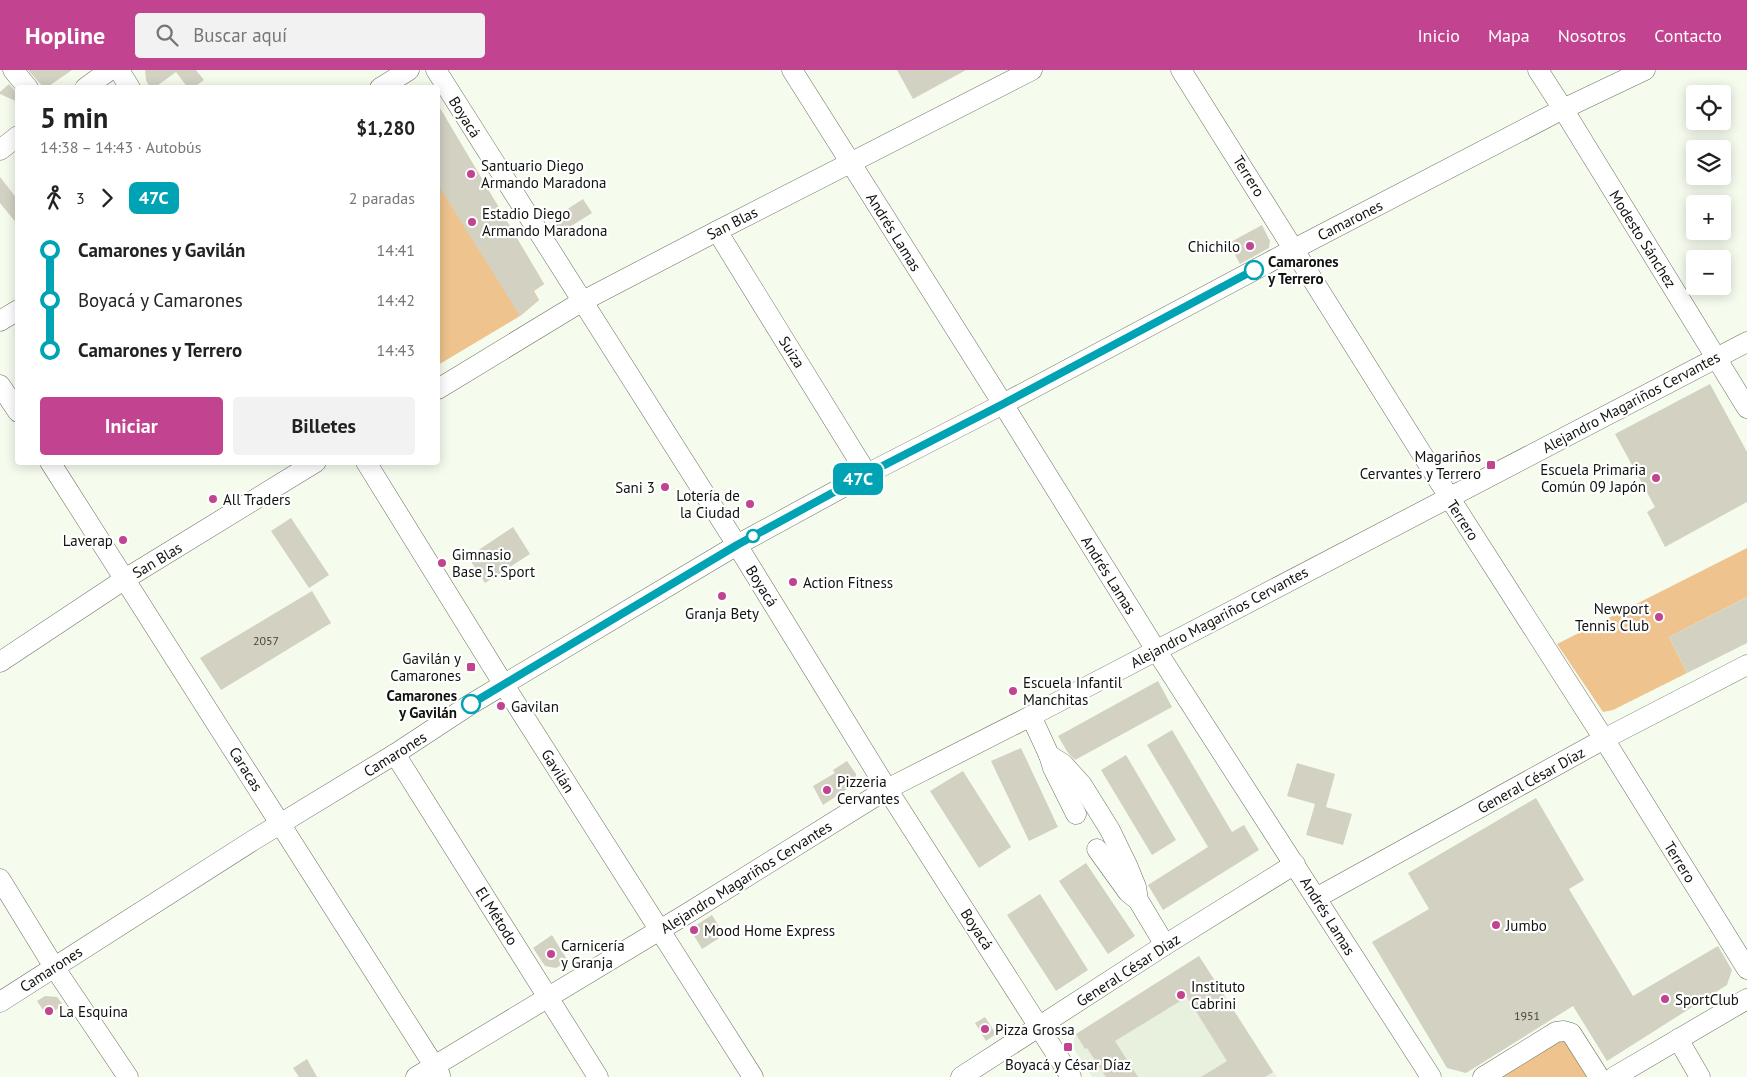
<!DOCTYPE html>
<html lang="es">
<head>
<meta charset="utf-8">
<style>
	body { margin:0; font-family:"PT Sans",sans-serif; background:#f2f2f2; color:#222; height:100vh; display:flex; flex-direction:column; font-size:19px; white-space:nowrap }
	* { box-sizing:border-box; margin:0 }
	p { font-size:16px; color:#767676 }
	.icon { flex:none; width:28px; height:28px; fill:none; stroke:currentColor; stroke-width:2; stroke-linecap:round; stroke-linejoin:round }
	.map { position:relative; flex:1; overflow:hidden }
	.side { position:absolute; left:15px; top:15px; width:425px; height:380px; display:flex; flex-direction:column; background:#fff; border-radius:5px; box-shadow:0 2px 12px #0003 }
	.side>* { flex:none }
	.badge { padding:0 10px; border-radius:8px; font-size:18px; line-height:32px }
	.buttons { position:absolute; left:1686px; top:15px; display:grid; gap:10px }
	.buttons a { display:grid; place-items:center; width:45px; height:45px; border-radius:5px; background:#fff; box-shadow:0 2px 12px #0003; font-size:25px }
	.map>.badge { position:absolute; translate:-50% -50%; box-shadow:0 0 0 2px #fff }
	.legs { display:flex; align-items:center; gap:8px; height:55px; padding:0 25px; font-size:16px }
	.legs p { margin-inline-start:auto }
	.overview { display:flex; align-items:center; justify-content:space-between; height:85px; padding:0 25px }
	h1 { font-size:28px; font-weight:800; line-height:38px }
	.button { display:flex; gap:10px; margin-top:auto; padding:10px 25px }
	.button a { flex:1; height:58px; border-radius:5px; background:#c2438f; color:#fff; font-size:20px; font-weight:800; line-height:58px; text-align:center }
	.button a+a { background:#f2f2f2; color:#222 }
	ul { padding:0 25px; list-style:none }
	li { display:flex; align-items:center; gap:18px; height:50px; font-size:19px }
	li i { display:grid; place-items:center; width:8px; height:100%; margin:0 6px; background:currentColor }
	li i::after { content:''; width:12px; height:12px; margin:-6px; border:4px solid; border-radius:50%; background:#fff }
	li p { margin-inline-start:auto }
	li:first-child i { background:linear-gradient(#0000 50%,currentColor 0) }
	li:last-child i { background:linear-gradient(currentColor 50%,#0000 0) }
	header { display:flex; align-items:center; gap:30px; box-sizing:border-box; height:70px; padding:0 25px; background:#c2438f; color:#fff }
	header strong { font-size:24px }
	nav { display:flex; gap:28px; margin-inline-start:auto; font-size:18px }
	.search { width:350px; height:45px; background:#f2f2f2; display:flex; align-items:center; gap:12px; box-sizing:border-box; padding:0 18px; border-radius:5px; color:#767676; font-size:19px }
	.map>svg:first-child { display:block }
	.built { fill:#e7f1dd }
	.green { fill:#efc38d }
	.building { fill:#d3d1c2 }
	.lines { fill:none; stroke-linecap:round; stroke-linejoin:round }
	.minor-casing { stroke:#6a7064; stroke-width:21 }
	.minor { stroke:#fff; stroke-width:20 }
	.line-1-casing { stroke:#fff; stroke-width:11 }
	.line-1 { stroke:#00a3b4; stroke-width:8 }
	.poi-dot { fill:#c2438f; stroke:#fff; stroke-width:2 }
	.stop-1-dot { fill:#fff; stroke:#00a3b4; stroke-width:2.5 }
	.labels { text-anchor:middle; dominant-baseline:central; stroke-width:4.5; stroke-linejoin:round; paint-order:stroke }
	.number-label { font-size:12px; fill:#41423b }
	.street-label { font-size:15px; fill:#10130e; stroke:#fff }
	.poi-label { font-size:15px; fill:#10130e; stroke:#fff; text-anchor:start }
	.stop-label { font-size:15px; font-weight:bold; fill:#10130e; stroke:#fff; text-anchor:start }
</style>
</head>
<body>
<header>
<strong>Hopline</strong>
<div class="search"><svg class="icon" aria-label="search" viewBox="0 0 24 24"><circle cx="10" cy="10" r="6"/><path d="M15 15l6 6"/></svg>Buscar aquí</div>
<nav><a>Inicio</a><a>Mapa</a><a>Nosotros</a><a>Contacto</a></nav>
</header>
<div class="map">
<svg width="1747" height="1007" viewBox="0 0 1747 1007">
	<rect width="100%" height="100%" fill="#f5fcee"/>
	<polygon class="built" points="1199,886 1277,1007 1092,1007 1072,976 1076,964"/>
	<g class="green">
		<polygon points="438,35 544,214 534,221 539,230 520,246 438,295"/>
		<polygon points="1747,478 1747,527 1669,567 1687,603 1613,640 1603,642 1557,574"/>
		<polygon points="1567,960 1596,1007 1492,1007"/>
	</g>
	<g class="building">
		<polygon points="28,0 72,0 49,16 43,17"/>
		<polygon points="145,0 196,0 204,10 193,18 188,18 176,2 154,18 150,18 146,10"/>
		<polygon points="897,0 966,0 913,29"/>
		<polygon points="9,14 18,24 18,32 0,24 0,22"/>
		<polygon points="438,35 544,214 533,221 539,230 520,246 438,115"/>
		<polygon points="0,107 18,130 18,155 0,133"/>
		<polygon points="583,129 592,143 560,163 552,149"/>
		<polygon points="1262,155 1270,171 1269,178 1240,194 1229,173"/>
		<polygon points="1710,314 1747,382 1747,432 1665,477 1647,442 1655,437 1615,364"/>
		<polygon points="291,448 329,505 309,518 271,461"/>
		<polygon points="513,457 530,484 485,513 468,487"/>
		<polygon points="312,521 331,553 221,620 200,588"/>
		<polygon points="1747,527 1747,573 1687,603 1669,567"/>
		<polygon points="1158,611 1172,637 1075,690 1068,683 1058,666"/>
		<polygon points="1172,660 1232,762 1244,755 1259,780 1163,840 1148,815 1208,777 1147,675"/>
		<polygon points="1021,678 1058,757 1029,771 991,691"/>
		<polygon points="1126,685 1176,770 1152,785 1101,700"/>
		<polygon points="847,691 856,704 856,713 823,735 813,716 835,703 833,700"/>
		<polygon points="1297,693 1335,704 1326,737 1352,744 1343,775 1306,765 1315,734 1287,726"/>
		<polygon points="963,701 1011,777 979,798 930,721"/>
		<polygon points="1536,728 1584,810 1569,819 1633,926 1718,876 1732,900 1727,915 1607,991 1573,936 1466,1003 1447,998 1372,872 1429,839 1408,803"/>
		<polygon points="1086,793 1135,866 1108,884 1059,811"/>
		<polygon points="1040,824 1088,900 1056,921 1007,845"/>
		<polygon points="712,845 724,865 702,879 690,859"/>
		<polygon points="552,865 568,891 556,898 545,896 533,878"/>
		<polygon points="1199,886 1273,1002 1265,1007 1201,1007 1227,991 1187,927 1115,971 1138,1007 1106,1007 1087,978 1085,979 1076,964"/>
		<polygon points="45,926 57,927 63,935 47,946 37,931"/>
		<polygon points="985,947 996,964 986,971 975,953"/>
		<polygon points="307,989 317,1007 299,1007 293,998"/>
	</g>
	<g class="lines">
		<g class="minor-casing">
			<g id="minor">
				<polyline points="13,0 28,18"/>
				<polyline points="119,0 130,18"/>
				<polyline points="436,0 737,475 887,719 1071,1007"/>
				<polyline points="792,0 1003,334 1156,580 1431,1007"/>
				<polyline points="1181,0 1449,427 1604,669 1747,899"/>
				<polyline points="1538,0 1563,39 1747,338"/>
				<polyline points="85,18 110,0"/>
				<polyline points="380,18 409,0"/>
				<polyline points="0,80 18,66"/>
				<polyline points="717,161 867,404"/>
				<polyline points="0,251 18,240"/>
				<polyline points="0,315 18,342"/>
				<polyline points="438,319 581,232 717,161 1032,0"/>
				<polyline points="50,392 440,1005"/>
				<polyline points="366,392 504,615 753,1007"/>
				<polyline points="0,592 125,509 316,392"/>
				<polyline points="1031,646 1049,685 1063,694 1082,715 1110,760 1127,795 1136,817 1138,830 1165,875"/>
				<polyline points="395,684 598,1007"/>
				<polyline points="1049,685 1053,698 1076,744"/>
				<polyline points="1097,779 1128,822 1134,827"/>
				<polyline points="0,809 54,897 128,1007"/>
				<polyline points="1316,828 1604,669 1747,595"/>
				<polyline points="0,932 252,771 395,684 471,634 737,475 867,404 1003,334 1294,179 1563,39 1645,0"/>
				<polyline points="1678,969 1700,1007"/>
				<polyline points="416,1007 688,843 887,719 1031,646 1747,272"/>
				<polyline points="961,1007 1165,875 1295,794"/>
				<polyline points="1483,1007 1556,962 1564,961 1571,963 1599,1007"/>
				<polyline points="1614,1007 1747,929"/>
			</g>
		</g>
		<use href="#minor" class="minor"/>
	</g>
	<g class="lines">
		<g class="line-1-casing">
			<polyline id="line-1" points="471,634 737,475 867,404 1003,334 1254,200"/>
		</g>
		<use href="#line-1" class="line-1"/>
	</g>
	<g class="poi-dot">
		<circle cx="471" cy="104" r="5"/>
		<circle cx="472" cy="152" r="5"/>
		<circle cx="1250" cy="176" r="5"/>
		<rect x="1486" y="390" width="10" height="10" rx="2.5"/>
		<circle cx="1656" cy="408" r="5"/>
		<circle cx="665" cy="417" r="5"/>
		<circle cx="213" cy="429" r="5"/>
		<circle cx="750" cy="434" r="5"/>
		<circle cx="123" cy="470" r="5"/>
		<circle cx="442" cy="493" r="5"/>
		<circle cx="793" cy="512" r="5"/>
		<circle cx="722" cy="526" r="5"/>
		<circle cx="1659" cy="547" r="5"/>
		<rect x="466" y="592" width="10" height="10" rx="2.5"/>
		<circle cx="1013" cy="621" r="5"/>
		<circle cx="501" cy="636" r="5"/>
		<circle cx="827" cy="720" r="5"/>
		<circle cx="1496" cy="855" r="5"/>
		<circle cx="694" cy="860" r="5"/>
		<circle cx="551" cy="884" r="5"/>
		<circle cx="1181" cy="925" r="5"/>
		<circle cx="1665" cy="929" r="5"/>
		<circle cx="49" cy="941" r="5"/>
		<circle cx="985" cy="959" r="5"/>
		<rect x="1063" y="972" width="10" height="10" rx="2.5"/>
	</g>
	<g class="stop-1-dot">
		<circle cx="1254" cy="200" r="9"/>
		<circle cx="753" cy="466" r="6"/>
		<circle cx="471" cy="634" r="9"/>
	</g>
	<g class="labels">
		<g class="number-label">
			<text x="266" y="570">2057</text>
			<text x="1527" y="945">1951</text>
		</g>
		<g class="street-label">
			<text transform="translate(465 47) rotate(58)">Boyacá</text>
			<text transform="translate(1249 106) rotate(58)">Terrero</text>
			<text transform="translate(1350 150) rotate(-27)">Camarones</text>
			<text transform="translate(732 153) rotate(-27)">San Blas</text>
			<text transform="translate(894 162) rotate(58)">Andrés Lamas</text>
			<text transform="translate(1643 169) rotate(58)">Modesto Sánchez</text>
			<text transform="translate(792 282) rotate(58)">Suiza</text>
			<text transform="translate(1631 332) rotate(-28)">Alejandro Magariños Cervantes</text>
			<text transform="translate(1463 450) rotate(57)">Terrero</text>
			<text transform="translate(157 490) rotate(-31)">San Blas</text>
			<text transform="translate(1109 505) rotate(58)">Andrés Lamas</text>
			<text transform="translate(762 516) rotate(58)">Boyacá</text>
			<text transform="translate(1219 547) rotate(-28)">Alejandro Magariños Cervantes</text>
			<text transform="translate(395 684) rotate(-32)">Camarones</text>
			<text transform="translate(246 699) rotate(58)">Caracas</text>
			<text transform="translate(558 701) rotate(58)">Gavilán</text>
			<text transform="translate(1531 710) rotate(-29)">General César Díaz</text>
			<text transform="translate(1680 792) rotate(58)">Terrero</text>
			<text transform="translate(746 807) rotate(-32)">Alejandro Magariños Cervantes</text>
			<text transform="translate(497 846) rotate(58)">El Método</text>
			<text transform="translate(1328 846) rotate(58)">Andrés Lamas</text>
			<text transform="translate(977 859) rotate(57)">Boyacá</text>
			<text transform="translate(51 899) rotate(-33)">Camarones</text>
			<text transform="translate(1128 900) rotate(-33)">General César Díaz</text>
		</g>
		<g class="poi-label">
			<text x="481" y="95">Santuario Diego<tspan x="481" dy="17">Armando Maradona</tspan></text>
			<text x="482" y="143">Estadio Diego<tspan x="482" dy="17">Armando Maradona</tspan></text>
			<text x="1240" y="176" text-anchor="end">Chichilo</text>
			<text x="1481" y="386" text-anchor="end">Magariños<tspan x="1481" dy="17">Cervantes y Terrero</tspan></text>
			<text x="1646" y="399" text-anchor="end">Escuela Primaria<tspan x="1646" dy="17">Común 09 Japón</tspan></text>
			<text x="655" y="417" text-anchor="end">Sani 3</text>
			<text x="740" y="425" text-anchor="end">Lotería de<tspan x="740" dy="17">la Ciudad</tspan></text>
			<text x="223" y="429">All Traders</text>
			<text x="113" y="470" text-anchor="end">Laverap</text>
			<text x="452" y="484">Gimnasio<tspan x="452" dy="17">Base 5. Sport</tspan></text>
			<text x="803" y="512">Action Fitness</text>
			<text x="1649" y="538" text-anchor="end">Newport<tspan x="1649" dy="17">Tennis Club</tspan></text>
			<text x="722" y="543" text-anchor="middle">Granja Bety</text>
			<text x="461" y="588" text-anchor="end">Gavilán y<tspan x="461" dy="17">Camarones</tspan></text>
			<text x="1023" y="612">Escuela Infantil<tspan x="1023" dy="17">Manchitas</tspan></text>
			<text x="511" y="636">Gavilan</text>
			<text x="837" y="711">Pizzeria<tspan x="837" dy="17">Cervantes</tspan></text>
			<text x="1506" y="855">Jumbo</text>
			<text x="704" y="860">Mood Home Express</text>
			<text x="561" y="875">Carnicería<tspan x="561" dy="17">y Granja</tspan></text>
			<text x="1191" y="916">Instituto<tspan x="1191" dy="17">Cabrini</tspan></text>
			<text x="1675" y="929">SportClub</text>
			<text x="59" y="941">La Esquina</text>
			<text x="995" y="959">Pizza Grossa</text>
			<text x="1068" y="994" text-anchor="middle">Boyacá y César Díaz</text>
		</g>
		<g class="stop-label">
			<text x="1268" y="191">Camarones<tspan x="1268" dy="17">y Terrero</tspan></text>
			<text x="457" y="625" text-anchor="end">Camarones<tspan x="457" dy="17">y Gavilán</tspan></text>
		</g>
	</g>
</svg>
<div class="buttons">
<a><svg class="icon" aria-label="locate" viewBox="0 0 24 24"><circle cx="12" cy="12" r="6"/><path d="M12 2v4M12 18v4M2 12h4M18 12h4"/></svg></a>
<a><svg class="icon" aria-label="layers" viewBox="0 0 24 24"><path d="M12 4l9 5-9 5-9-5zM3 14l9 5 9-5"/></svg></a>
<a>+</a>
<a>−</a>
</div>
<b class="badge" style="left:858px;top:409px;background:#00a3b4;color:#fff">47C</b>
<section class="side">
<div class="overview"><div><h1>5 min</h1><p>14:38 – 14:43 · Autobús</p></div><b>$1,280</b></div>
<div class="legs"><svg class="icon" aria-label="walk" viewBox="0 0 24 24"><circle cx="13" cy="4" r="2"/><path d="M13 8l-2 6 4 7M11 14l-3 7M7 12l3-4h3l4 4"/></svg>3<svg class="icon" aria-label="forward" viewBox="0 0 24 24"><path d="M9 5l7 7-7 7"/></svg><b class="badge" style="background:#00a3b4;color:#fff">47C</b><p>2 paradas</p></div>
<ul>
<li><i style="color:#00a3b4"></i><b>Camarones y Gavilán</b><p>14:41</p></li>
<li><i style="color:#00a3b4"></i><span>Boyacá y Camarones</span><p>14:42</p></li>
<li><i style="color:#00a3b4"></i><b>Camarones y Terrero</b><p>14:43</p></li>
</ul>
<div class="button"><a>Iniciar</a><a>Billetes</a></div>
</section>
</div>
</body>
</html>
